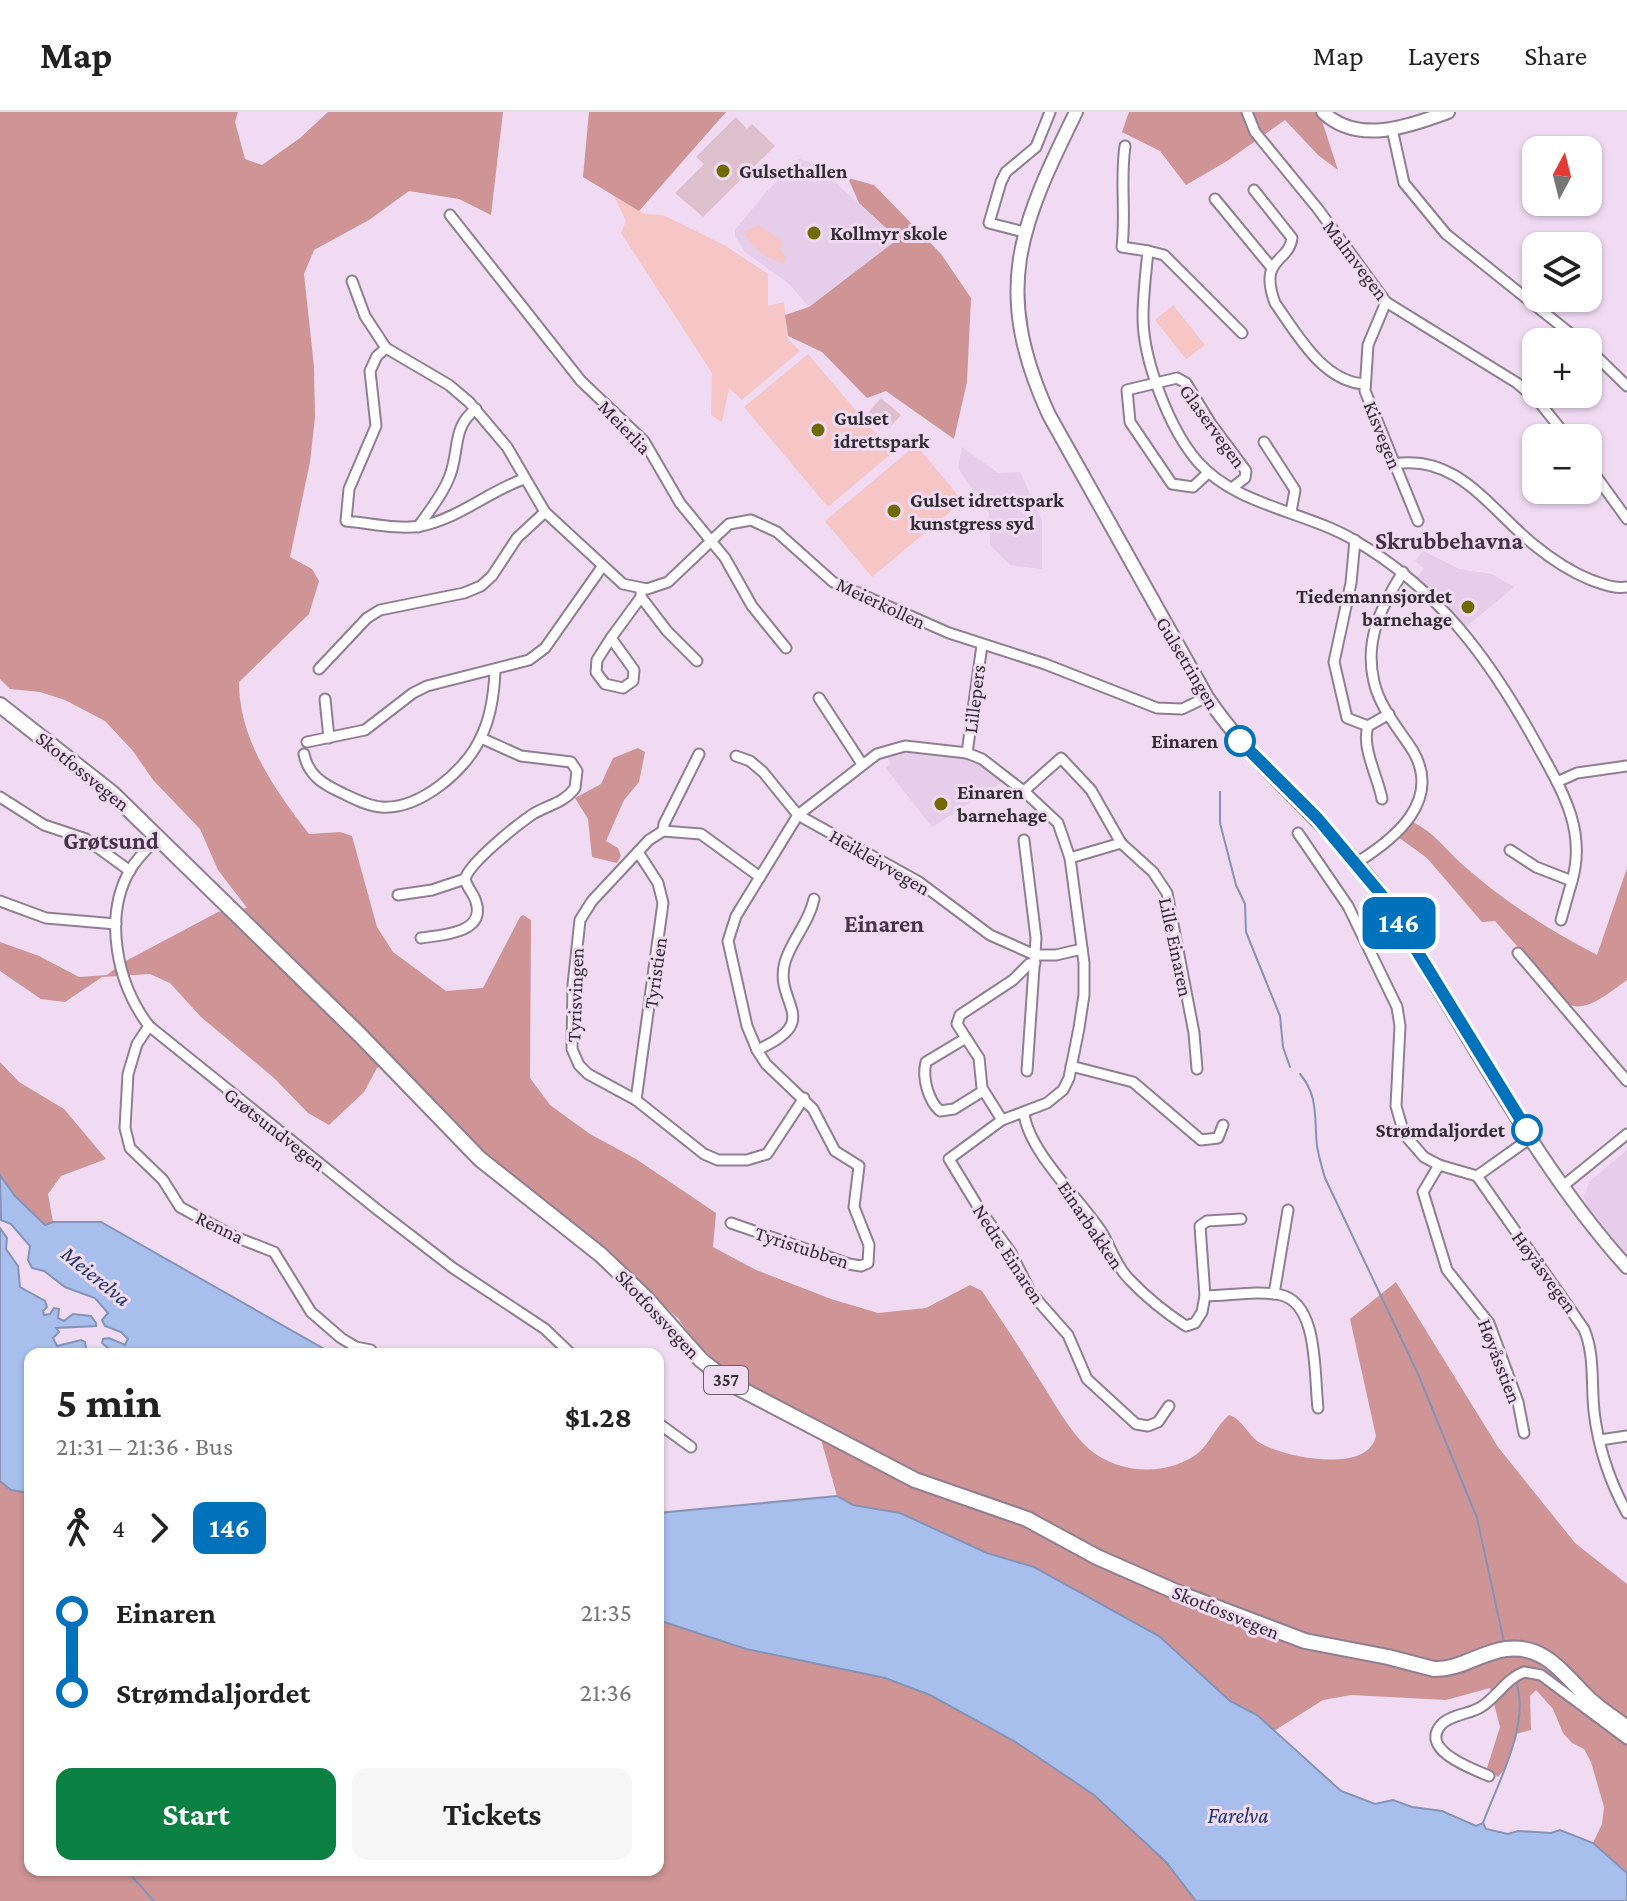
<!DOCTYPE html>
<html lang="en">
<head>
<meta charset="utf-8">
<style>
	body { margin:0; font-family:"Crimson Pro",serif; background:#f6f6f6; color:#222; height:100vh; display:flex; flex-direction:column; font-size:30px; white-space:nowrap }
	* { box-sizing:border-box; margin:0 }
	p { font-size:26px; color:#767676 }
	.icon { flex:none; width:44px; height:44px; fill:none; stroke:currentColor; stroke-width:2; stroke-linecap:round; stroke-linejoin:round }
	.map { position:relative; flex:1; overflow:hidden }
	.drawer { position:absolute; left:24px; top:1236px; width:640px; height:528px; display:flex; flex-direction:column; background:#fff; border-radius:16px; box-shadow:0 2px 6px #0004 }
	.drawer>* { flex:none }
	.badge { padding:0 16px; border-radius:12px; font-size:28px; line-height:52px }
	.needle { width:52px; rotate:7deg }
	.controls { position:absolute; left:1522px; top:24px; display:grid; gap:16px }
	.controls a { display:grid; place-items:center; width:80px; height:80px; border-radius:16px; background:#fff; box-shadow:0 2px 6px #0004; font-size:40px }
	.map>.badge { position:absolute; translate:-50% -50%; box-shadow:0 0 0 4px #fff }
	.legs { display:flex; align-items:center; gap:12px; height:88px; padding:0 32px; font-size:26px }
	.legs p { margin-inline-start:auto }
	.summary { display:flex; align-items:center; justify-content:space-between; height:136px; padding:0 32px }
	h1 { font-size:44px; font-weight:700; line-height:60px }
	.button { display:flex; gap:16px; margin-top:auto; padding:16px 32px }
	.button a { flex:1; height:92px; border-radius:16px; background:#0b8043; color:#fff; font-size:32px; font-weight:700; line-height:92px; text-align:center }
	.button a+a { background:#f6f6f6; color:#222 }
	ul { padding:0 32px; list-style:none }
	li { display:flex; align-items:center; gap:28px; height:80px; font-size:30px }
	li i { display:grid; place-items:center; width:12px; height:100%; margin:0 10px; background:currentColor }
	li i::after { content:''; width:20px; height:20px; margin:-10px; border:6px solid; border-radius:50%; background:#fff }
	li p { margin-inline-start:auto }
	li:first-child i { background:linear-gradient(#0000 50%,currentColor 0) }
	li:last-child i { background:linear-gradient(currentColor 50%,#0000 0) }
	header { display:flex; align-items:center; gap:48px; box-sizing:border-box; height:112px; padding:0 40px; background:#fff; border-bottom:2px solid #e0e0e0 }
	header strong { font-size:38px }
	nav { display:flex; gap:44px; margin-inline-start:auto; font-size:28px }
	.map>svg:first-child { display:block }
	.built { fill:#e6cdea }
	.green { fill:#f6c6c6 }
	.forest { fill:#cf9495 }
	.water { fill:#a8bfee; stroke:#8593b6; stroke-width:2 }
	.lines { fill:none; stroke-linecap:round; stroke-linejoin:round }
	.stream { stroke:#8593b6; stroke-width:2 }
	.building { fill:#dec0cd }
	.street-casing { stroke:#907e93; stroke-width:13 }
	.secondary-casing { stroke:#907e93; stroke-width:16 }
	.primary-casing { stroke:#907e93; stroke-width:18 }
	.street { stroke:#fff; stroke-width:9 }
	.secondary { stroke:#fff; stroke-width:12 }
	.primary { stroke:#fff; stroke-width:14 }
	.line-1-casing { stroke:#fff; stroke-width:18 }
	.line-1 { stroke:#0072bc; stroke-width:12 }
	.poi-dot { fill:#716902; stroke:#f0dbf3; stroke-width:3 }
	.stop-1-dot { fill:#fff; stroke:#0072bc; stroke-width:4 }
	.labels { text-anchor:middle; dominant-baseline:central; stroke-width:6; stroke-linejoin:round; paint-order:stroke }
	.shield { fill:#f0dbf3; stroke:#6b606d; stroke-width:2 }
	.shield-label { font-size:18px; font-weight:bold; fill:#322b34 }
	.poi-label { font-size:20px; font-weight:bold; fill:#322b34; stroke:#f0dbf3; text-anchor:start }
	.street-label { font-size:20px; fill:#322b34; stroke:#f0dbf3 }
	.stop-label { font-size:20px; font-weight:bold; fill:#322b34; stroke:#f0dbf3; text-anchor:end }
	.water-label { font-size:22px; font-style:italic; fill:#1e366d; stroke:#f0dbf3 }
	.quarter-label { font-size:24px; font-weight:bold; fill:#443447; stroke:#f0dbf3 }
</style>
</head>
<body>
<header>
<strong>Map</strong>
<nav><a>Map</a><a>Layers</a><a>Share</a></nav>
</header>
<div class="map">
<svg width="1627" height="1789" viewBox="0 0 1627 1789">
	<rect width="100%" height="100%" fill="#f0dbf3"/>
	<g class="built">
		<polygon points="799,47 815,52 898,127 809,195 789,172 745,140 735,124 735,118 767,79"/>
		<polygon points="962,335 998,361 1020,360 1042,408 1042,457 1010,453 990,433 989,401 958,356"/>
		<polygon points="1423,439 1459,457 1492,462 1514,475 1466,515 1416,466 1424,456 1415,449"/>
		<polygon points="908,638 970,647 1004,669 932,715 886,656 891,652 886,644"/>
		<polygon points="1627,1038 1627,1144 1587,1094 1584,1085 1589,1070"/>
	</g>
	<g class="green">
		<polygon points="614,84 645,102 663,103 726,134 768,162 768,194 784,190 787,226 800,239 742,288 729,276 722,310 711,303 712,261 621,121 626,109"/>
		<path d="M759,113L784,131L780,136L786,146L784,152C768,148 750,135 744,120Z"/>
		<polygon points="1173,193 1205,233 1186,247 1155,208"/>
		<polygon points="808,242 892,341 828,395 744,295"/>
		<polygon points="916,333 963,389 872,465 825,409"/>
	</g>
	<g class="forest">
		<path d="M0,0H238L235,10L245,47L262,53L300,26L328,0H503L491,103L459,87L409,79L369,108L314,138L304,162L314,255L315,305L310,350L290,445L312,457L319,469L309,502L239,570C239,628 275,678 309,722L340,720L352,724L377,815L393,840L446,879L483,876L520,805L523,803L531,808L530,966L550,993L590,1022L636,1047L716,1101L713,1135L756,1158L831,1187L878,1201L926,1196L970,1173L982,1179C1001,1208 1021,1237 1039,1267C1054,1290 1069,1319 1089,1337C1118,1362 1167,1365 1198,1341C1210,1331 1216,1314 1229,1303C1243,1307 1248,1325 1262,1332C1287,1346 1368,1362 1376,1324L1350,1207L1396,1170L1498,1335L1575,1431L1627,1472V1761L1593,1731L1602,1712L1604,1695L1591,1650L1584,1637L1572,1631L1563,1621L1553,1597L1536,1578L1530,1584L1531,1618L1516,1622L1506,1655L1498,1665L1487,1656L1500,1615L1490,1576L1446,1588L1351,1583L1323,1588L1274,1619L1257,1603L1230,1589L1159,1524L1034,1455L987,1441L900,1401L853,1393L837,1384L817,1313C765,1285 711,1258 678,1206L497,1056L395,949L377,956L364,980L329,1013L308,1001L274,966L201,905L170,871L150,862L102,865L65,890L41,887L0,859V830L39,844L79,865L107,863L124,850L218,800L247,796L218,758L200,717L153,668L133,639L105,609L65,588L40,580L10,577L0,567Z"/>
		<polygon points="589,0 726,0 639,99 583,65"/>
		<polygon points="1129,0 1319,0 1338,58 1318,43 1285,8 1227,49 1186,73 1160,39 1122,20"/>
		<polygon points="848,66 874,73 941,142 971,186 967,270 954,327 886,279 867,286 822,240 788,224 785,203 809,195 898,127 859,91"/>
		<polygon points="638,636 645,640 639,670 624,688 606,729 618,736 621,744 617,751 592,745 588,707 575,686 601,672 613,646"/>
		<path d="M1413,710C1435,721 1446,738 1464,754C1505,790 1549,818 1597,843L1627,756V868C1612,878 1587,902 1568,892L1495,809L1482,810L1427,746L1398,725Z"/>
		<polygon points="0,950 19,970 64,997 106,1047 61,1064 48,1082 53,1110 46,1114 15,1084 0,1063"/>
		<polygon points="0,1369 11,1378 30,1381 30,1758 658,1758 658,1508 746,1537 885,1566 930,1583 1014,1629 1094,1683 1166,1750 1196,1789 0,1789"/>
	</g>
	<g class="water">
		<polygon points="0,1063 15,1084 45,1113 53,1110 101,1110 333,1242 102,1242 109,1237 102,1231 103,1227 109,1226 125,1233 128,1227 121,1220 105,1214 102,1208 108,1201 95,1186 65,1175 44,1159 32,1156 28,1148 30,1134 11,1112 1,1108"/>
		<polygon points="0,1116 7,1126 6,1137 18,1154 20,1175 45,1189 47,1195 43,1199 44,1203 50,1202 54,1196 59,1197 58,1206 64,1209 73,1202 91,1204 96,1211 96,1214 56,1216 59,1220 53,1226 57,1234 81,1228 85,1230 87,1242 30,1242 30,1381 11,1378 0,1369"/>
		<polygon points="837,1384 853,1393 900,1401 987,1441 1034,1455 1159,1524 1230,1589 1257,1603 1341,1679 1375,1692 1393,1688 1412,1695 1442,1699 1476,1714 1483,1711 1486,1717 1508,1722 1518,1719 1551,1721 1560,1718 1593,1731 1627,1761 1627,1789 1196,1789 1166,1750 1094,1683 1014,1629 930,1583 885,1566 746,1537 658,1508 658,1401"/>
	</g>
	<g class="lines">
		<g class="stream">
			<polyline points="1220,680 1220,711 1236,773 1245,792 1246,820 1280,904 1283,935 1290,955"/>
			<path d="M1300,962C1319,984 1314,1007 1317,1034C1319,1045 1322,1056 1325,1066L1418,1262L1477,1406L1504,1530"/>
			<path d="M1483,1711C1498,1670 1529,1616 1517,1572"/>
			<polyline points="126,1758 154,1789"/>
		</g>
	</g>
	<g class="building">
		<polygon points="736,5 747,17 752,12 775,34 703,105 675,81 704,52 696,45"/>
		<polygon points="881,286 901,303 889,316 869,300"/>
	</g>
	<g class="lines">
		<g class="street-casing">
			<g id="street">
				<polyline points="1247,0 1255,20 1318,97 1386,190 1517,271 1539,290 1568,326"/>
				<polyline points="1392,17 1404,71 1446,122 1581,230"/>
				<path d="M1125,34C1120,68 1126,101 1122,135L1148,139C1146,160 1143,183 1143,205C1143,249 1170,318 1198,350C1237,394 1305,399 1354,428C1439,477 1491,549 1537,633C1561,677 1587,717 1572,769L1536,755L1510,738"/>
				<path d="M1254,78L1292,126C1289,151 1258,145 1275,191C1297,222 1323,270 1365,272"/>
				<polyline points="1215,87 1272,156"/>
				<polyline points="450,103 581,269 644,329 680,391 725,446 752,494 786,536"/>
				<polyline points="1024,120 989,111 1001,70 1006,60 1036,35 1050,0"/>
				<polyline points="1148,139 1164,143 1242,221"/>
				<polyline points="352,169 365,204 386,236 449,273 469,290 507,335 545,400 623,472 647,477 668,470 729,412 751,408 777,420 833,470 949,521 1045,552 1157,596 1182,597 1207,585"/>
				<polyline points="1386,190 1368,233 1365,279 1418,409"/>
				<path d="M386,236L377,244L370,259L376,314L349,377L346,409C370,411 398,418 421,414C458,407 489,379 524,367"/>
				<polyline points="1588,236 1627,274"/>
				<polyline points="1264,330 1295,378 1291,400"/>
				<path d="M1394,352C1457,341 1490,397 1533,432C1550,446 1571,460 1591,468C1603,472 1614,477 1627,475"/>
				<polyline points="1588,353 1627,407"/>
				<polyline points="1208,361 1193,375 1172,372 1130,310 1127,278 1177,266 1186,271 1211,312 1246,359 1245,366 1232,376"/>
				<path d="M418,415C429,399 442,384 449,366C460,341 451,315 476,297"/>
				<path d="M1355,428L1351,471L1334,550L1347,606L1368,614C1361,635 1378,665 1382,687"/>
				<polyline points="641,485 667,519 697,549"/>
				<polyline points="611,526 597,548 596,560 605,572 623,576 633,569 634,558 611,526 641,485 641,477"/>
				<polyline points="319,557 367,506 380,498 464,481 481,474 492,464 517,426 545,400"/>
				<polyline points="819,586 862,652"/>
				<polyline points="325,587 329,626"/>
				<polyline points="1368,614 1389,602"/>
				<polyline points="307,630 365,618 413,581 427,574 529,548 545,536 602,455"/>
				<polyline points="967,641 982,533"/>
				<path d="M304,642C308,663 323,672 340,680C353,686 367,694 381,695C419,698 466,659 481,625C491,605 494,582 495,559"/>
				<polyline points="736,644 750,649 763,660 798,703 919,770 990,823 1035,843 1056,843 1082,837"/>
				<polyline points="1557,670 1577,661 1627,654"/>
				<polyline points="1024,679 1061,646 1091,678 1121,731 1153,760 1167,781 1194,921 1197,957"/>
				<polyline points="0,685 44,713 86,727 130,759"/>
				<polyline points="663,719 664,712 699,642"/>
				<path d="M1298,721L1348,794L1397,895L1400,914L1396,994L1404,1022L1424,1045L1439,1053L1477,1064L1584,1217C1595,1243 1591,1271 1594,1299C1598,1334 1610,1370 1627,1401"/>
				<path d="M159,724C149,735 138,745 130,758C103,805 117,872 149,914L379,1099L453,1156L545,1217L571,1242"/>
				<polyline points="1024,728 1036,826 1027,959"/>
				<polyline points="1070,746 1121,731"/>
				<path d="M1356,751C1395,727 1442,689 1413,639C1399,617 1380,596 1374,570C1364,528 1381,495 1403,460"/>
				<polyline points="760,765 701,722 663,719 649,728 592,789 580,808 573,873 572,937 579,953 588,962 636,988 704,1042 718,1048 747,1048 767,1042 804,986"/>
				<path d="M398,783L432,778L465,767C470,750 517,713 533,702C548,693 564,691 575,676L577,659L571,650L521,644L481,626"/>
				<polyline points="0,789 46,806 116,812"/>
				<polyline points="1561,808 1572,769"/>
				<path d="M421,826C440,823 486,822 476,790C474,782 467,776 465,767"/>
				<polyline points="1518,841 1627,969"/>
				<polyline points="149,914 137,932 128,962 125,1016 130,1036 163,1068 180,1095 233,1124 274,1140 311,1200 341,1226 356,1235 371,1238"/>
				<polyline points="966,926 957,912 960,903 1013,868 1029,852 1035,851"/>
				<path d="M757,938C825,908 773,892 785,850C792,827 809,811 814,787"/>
				<polyline points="1071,954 1133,970 1201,1028 1218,1026 1223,1013"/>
				<path d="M983,979L954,997L940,999C928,988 922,966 926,950L966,926L979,946L982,976L1002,1008"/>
				<polyline points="636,988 663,791 658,771 638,740"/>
				<path d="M1024,1001C1028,1039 1080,1087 1101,1119C1111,1135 1115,1153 1129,1167C1145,1184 1166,1201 1186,1214L1195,1211L1202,1200L1205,1184L1200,1114L1207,1109L1241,1107"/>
				<polyline points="1439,1053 1423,1080 1447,1158 1489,1211 1518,1290 1524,1321"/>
				<polyline points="1477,1064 1532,1025"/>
				<polyline points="1563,1074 1627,1022"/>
				<polyline points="731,1111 849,1152 861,1154 868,1151 869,1133 854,1095 859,1054 835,1039 813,997 766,952 757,938 747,914 728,829 736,804 798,703 877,642 905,634 967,641 982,647 1026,681 1058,711 1070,746 1084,851 1084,883 1079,916 1069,966 1063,978 1047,991 1002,1008 949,1047 980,1098 1010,1139 1031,1181 1068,1223 1087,1267 1136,1312 1148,1314 1158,1310 1169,1294"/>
				<polyline points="1274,1182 1288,1098"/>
				<path d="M1205,1184C1228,1184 1258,1178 1281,1183C1319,1192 1314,1264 1318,1296"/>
				<polyline points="658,1311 691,1335"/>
				<polyline points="1600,1328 1627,1324"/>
				<path d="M1489,1664C1473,1657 1419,1638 1441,1613C1449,1603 1470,1602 1481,1595C1497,1585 1507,1566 1524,1560L1541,1563L1627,1627"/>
			</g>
		</g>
		<g class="secondary-casing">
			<g id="secondary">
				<path d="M1076,0C1019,116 992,178 1049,303L1207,585C1257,659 1331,713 1384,785C1405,814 1421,848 1440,879C1497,973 1553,1073 1627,1155"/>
				<path d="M1323,0C1357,33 1408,15 1448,0"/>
			</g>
		</g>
		<g class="primary-casing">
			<path id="primary" d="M0,593L112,681L360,923L480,1047L601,1143L646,1186L701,1248L733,1273L915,1368L1027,1407L1097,1445L1181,1482L1305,1529L1388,1545L1434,1557C1460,1558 1481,1540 1506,1537C1544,1532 1563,1561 1587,1585C1599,1597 1614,1606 1627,1616"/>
		</g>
		<use href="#street" class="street"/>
		<use href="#secondary" class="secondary"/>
		<use href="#primary" class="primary"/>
	</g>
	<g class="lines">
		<g class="line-1-casing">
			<polyline id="line-1" points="1240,629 1318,707 1385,787 1527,1018"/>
		</g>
		<use href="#line-1" class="line-1"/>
	</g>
	<g class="poi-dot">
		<circle cx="723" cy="59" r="8"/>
		<circle cx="814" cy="121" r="8"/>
		<circle cx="818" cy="318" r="8"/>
		<circle cx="894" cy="399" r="8"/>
		<circle cx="1468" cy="495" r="8"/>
		<circle cx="941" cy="692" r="8"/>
	</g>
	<g class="stop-1-dot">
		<circle cx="1240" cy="629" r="14"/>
		<circle cx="1527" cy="1018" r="14"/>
	</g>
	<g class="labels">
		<rect class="shield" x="704" y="1254" width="44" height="28" rx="6"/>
		<g class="shield-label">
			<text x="726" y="1268">357</text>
		</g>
		<g class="poi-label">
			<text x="739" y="59">Gulsethallen</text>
			<text x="830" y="121">Kollmyr skole</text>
			<text x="834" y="306">Gulset<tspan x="834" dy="23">idrettspark</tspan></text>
			<text x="910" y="388">Gulset idrettspark<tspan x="910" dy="23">kunstgress syd</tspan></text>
			<text x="1452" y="484" text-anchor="end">Tiedemannsjordet<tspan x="1452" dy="23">barnehage</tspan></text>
			<text x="957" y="680">Einaren<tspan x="957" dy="23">barnehage</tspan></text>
		</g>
		<g class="street-label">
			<text transform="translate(1356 148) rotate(53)">Malmvegen</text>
			<text transform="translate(1213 314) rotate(54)">Glaservegen</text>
			<text transform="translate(625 315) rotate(46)">Meierlia</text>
			<text transform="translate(1383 323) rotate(68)">Kisvegen</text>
			<text transform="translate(881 491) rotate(25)">Meierkollen</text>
			<text transform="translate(1188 551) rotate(59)">Gulsetringen</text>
			<text transform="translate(974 587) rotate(-83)">Lillepers</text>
			<text transform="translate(83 659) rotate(39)">Skotfossvegen</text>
			<text transform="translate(880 750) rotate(30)">Heikleivvegen</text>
			<text transform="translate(1176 835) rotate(78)">Lille Einaren</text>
			<text transform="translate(655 861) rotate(-82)">Tyristien</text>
			<text transform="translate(575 883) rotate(-88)">Tyrisvingen</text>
			<text transform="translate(275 1017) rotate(38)">Grøtsundvegen</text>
			<text transform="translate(1091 1113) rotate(56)">Einarbakken</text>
			<text transform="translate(220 1115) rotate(26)">Renna</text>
			<text transform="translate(802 1135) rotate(18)">Tyristubben</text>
			<text transform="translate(1009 1142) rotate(57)">Nedre Einaren</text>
			<text transform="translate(1545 1160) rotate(54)">Høyåsvegen</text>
			<text transform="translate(658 1202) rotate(47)">Skotfossvegen</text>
			<text transform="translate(1500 1249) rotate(69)">Høyåsstien</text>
			<text transform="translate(1226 1500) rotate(22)">Skotfossvegen</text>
		</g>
		<g class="stop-label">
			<text x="1218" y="629">Einaren</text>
			<text x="1505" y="1018">Strømdaljordet</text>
		</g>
		<g class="water-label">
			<text transform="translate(96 1164) rotate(39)">Meierelva</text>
			<text x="1238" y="1703">Farelva</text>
		</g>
		<g class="quarter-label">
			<text x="1449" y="428">Skrubbehavna</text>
			<text x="111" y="728">Grøtsund</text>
			<text x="884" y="811">Einaren</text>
		</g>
	</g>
</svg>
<div class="controls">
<a><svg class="needle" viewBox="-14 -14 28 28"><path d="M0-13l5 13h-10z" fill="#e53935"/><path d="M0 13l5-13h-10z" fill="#767676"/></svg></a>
<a><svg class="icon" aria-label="layers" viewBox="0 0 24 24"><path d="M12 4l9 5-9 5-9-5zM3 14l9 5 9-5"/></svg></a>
<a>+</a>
<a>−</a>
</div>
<b class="badge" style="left:1399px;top:811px;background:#0072bc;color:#fff">146</b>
<section class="drawer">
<div class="summary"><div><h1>5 min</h1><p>21:31 – 21:36 · Bus</p></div><b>$1.28</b></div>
<div class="legs"><svg class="icon" aria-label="walk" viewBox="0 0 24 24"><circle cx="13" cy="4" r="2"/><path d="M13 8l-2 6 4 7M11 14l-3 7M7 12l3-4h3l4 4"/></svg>4<svg class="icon" aria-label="forward" viewBox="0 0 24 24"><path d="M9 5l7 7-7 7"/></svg><b class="badge" style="background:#0072bc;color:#fff">146</b></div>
<ul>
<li><i style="color:#0072bc"></i><b>Einaren</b><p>21:35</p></li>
<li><i style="color:#0072bc"></i><b>Strømdaljordet</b><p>21:36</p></li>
</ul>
<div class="button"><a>Start</a><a>Tickets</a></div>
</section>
</div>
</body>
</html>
